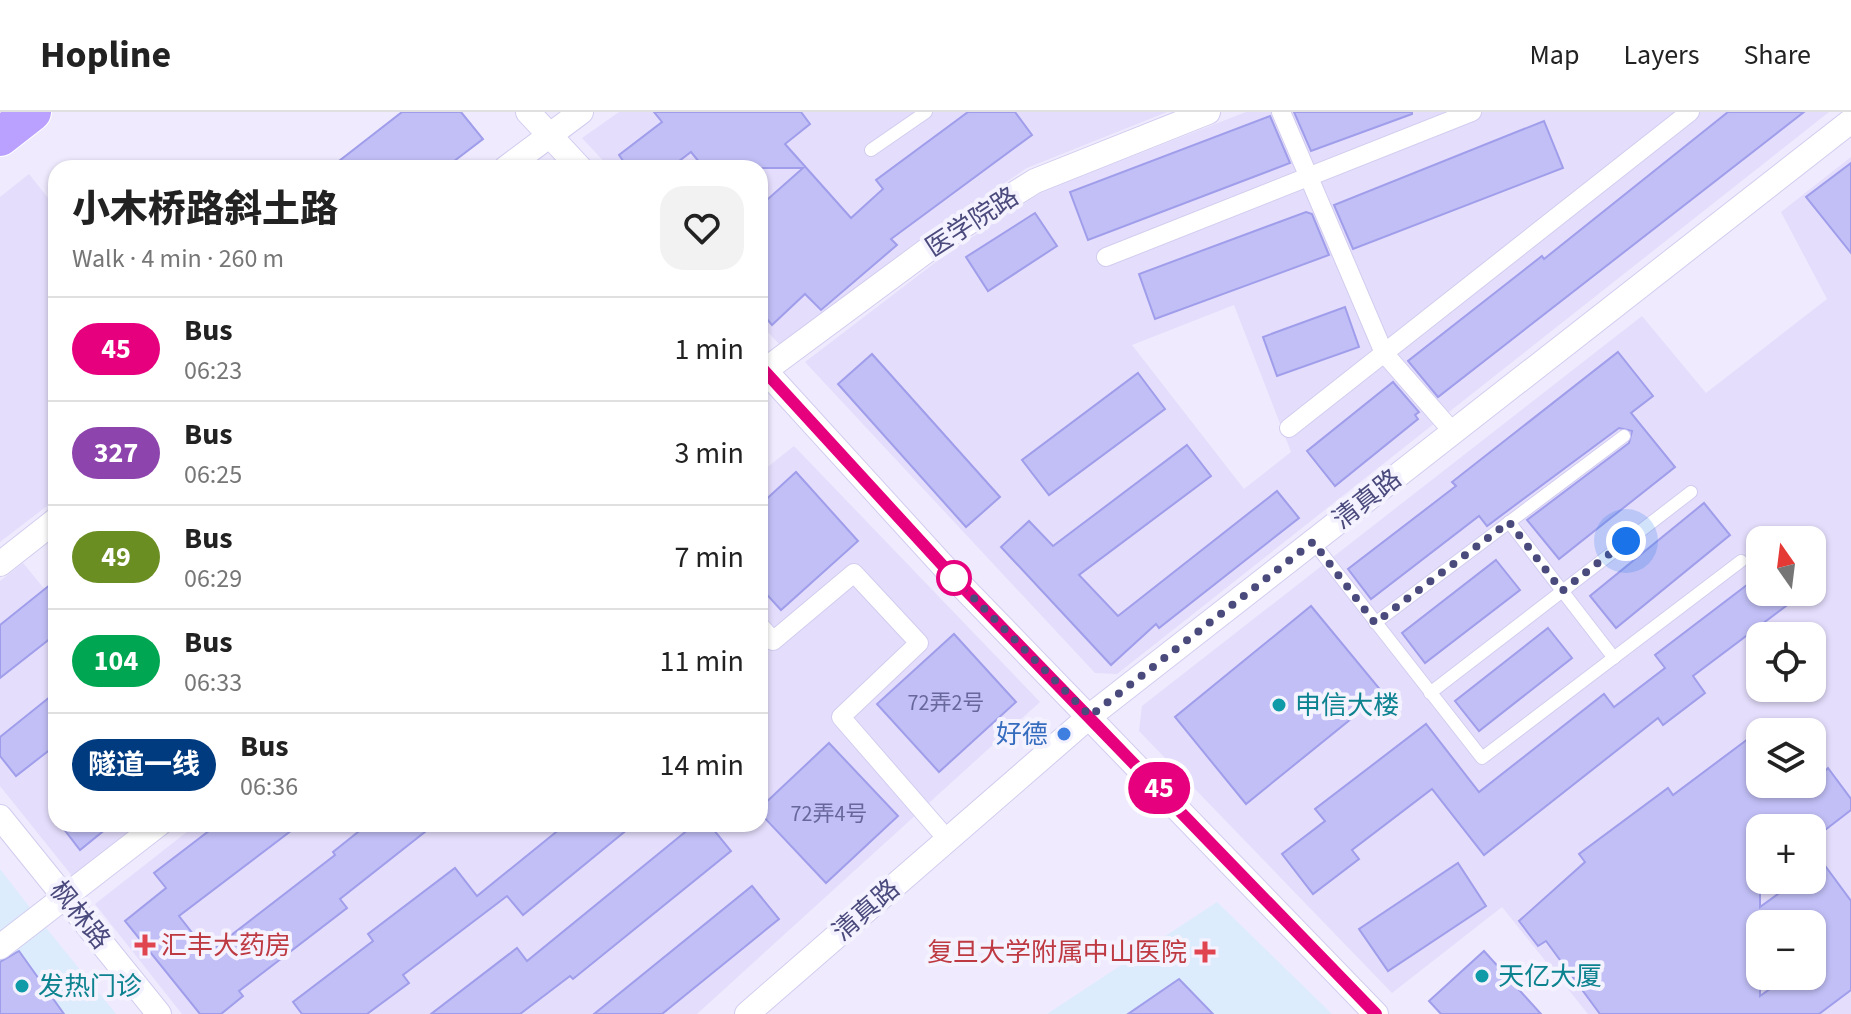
<!DOCTYPE html>
<html lang="en">
<head>
<meta charset="utf-8">
<style>
	body { margin:0; font-family:"Source Sans 3","Noto Sans SC",sans-serif; background:#f2f2f2; color:#222; height:100vh; display:flex; flex-direction:column; font-size:30px; white-space:nowrap }
	* { box-sizing:border-box; margin:0 }
	p { font-size:26px; color:#767676 }
	.icon { flex:none; width:44px; height:44px; fill:none; stroke:currentColor; stroke-width:2; stroke-linecap:round; stroke-linejoin:round }
	.map { position:relative; flex:1; overflow:hidden }
	.sheet { position:absolute; left:48px; top:48px; width:720px; height:672px; display:flex; flex-direction:column; background:#fff; border-radius:24px; box-shadow:0 2px 6px #0004 }
	.sheet>* { flex:none }
	.badge { padding:0 16px; border-radius:26px; font-size:28px; line-height:52px }
	.needle { width:52px; rotate:346deg }
	.tools { position:absolute; left:1746px; top:414px; display:grid; gap:16px }
	.tools a { display:grid; place-items:center; width:80px; height:80px; border-radius:16px; background:#fff; box-shadow:0 2px 6px #0004; font-size:40px }
	.you { position:absolute; width:40px; height:40px; margin:-20px; border:6px solid #fff; border-radius:50%; background:#1a73e8; box-shadow:0 0 0 12px #1a73e833 }
	.map>.badge { position:absolute; translate:-50% -50%; box-shadow:0 0 0 4px #fff }
	.round { display:grid; place-items:center; flex:none; width:84px; height:84px; border-radius:24px; background:#f2f2f2 }
	.overview { display:flex; align-items:center; justify-content:space-between; height:136px; padding:0 24px }
	h1 { font-size:38px; font-weight:800; line-height:60px }
	ul { padding:0; list-style:none }
	li { display:flex; align-items:center; gap:24px; height:104px; padding:0 24px; border-top:2px solid #e0e0e0 }
	li div { flex:1 }
	li b { display:block; font-size:30px }
	li em { font-style:normal }
	li .badge { min-width:88px; font-weight:700; text-align:center }
	header { display:flex; align-items:center; gap:48px; box-sizing:border-box; height:112px; padding:0 40px; background:#fff; border-bottom:2px solid #e0e0e0 }
	header strong { font-size:38px }
	nav { display:flex; gap:44px; margin-inline-start:auto; font-size:28px }
	.map>svg:first-child { display:block }
	.residential { fill:#e4ddfc; fill-rule:evenodd }
	.medical { fill:#dcecfd }
	.building { fill:#c1bff6; stroke:#a09eeb; stroke-width:2; fill-rule:evenodd }
	.lines { fill:none; stroke-linecap:round; stroke-linejoin:round }
	.service-casing { stroke:#d2cdef; stroke-width:14 }
	.pedestrian-casing { stroke:#d2cdef; stroke-width:20 }
	.minor-casing { stroke:#d2cdef; stroke-width:26 }
	.primary-casing { stroke:#fff; stroke-width:40 }
	.service { stroke:#fff; stroke-width:12 }
	.pedestrian { stroke:#fff; stroke-width:18 }
	.minor { stroke:#fff; stroke-width:24 }
	.primary { stroke:#baa0ff; stroke-width:38 }
	.line-casing { stroke:#fff; stroke-width:18 }
	.line { stroke:#e6007e; stroke-width:12 }
	.walk { stroke:#4a4a7d; stroke-width:8; stroke-dasharray:0 14.4 }
	.stop-dot { fill:#fff; stroke:#e6007e; stroke-width:4 }
	.culture-dot { fill:#0f9aa8; stroke:#f5f2ff; stroke-width:3 }
	.shop-dot { fill:#3f7fe0; stroke:#f5f2ff; stroke-width:3 }
	.health-dot { fill:#e0444e; stroke:#f5f2ff; stroke-width:3 }
	.labels { text-anchor:middle; dominant-baseline:central; stroke-width:8; stroke-linejoin:round; paint-order:stroke }
	.number-label { font-size:22px; fill:#68679b }
	.street-label { font-size:26px; fill:#4a4a7d; stroke:#f5f2ff }
	.culture-label { font-size:26px; fill:#0d838f; stroke:#f5f2ff; text-anchor:start }
	.shop-label { font-size:26px; fill:#366cbe; stroke:#f5f2ff; text-anchor:end }
	.health-label { font-size:26px; fill:#be3a42; stroke:#f5f2ff; text-anchor:start }
</style>
</head>
<body>
<header>
<strong>Hopline</strong>
<nav><a>Map</a><a>Layers</a><a>Share</a></nav>
</header>
<div class="map">
<svg width="1851" height="902" viewBox="0 0 1851 902">
	<rect width="100%" height="100%" fill="#efeafe"/>
	<g class="residential">
		<polygon points="619,0 1167,0 1027,56 912,133 781,234 760,212 760,56 610,56 582,26"/>
		<path d="M1246,0H1829L1117,562L1095,561L805,250L949,140L1045,78ZM1234,193L1291,340L1244,377L1132,233Z"/>
		<path d="M1851,45V902H1588L1502,795L1392,881L1139,619L1142,594L1642,204L1706,281L1827,187L1781,100ZM1760,428H1812V480H1760ZM1760,524H1812V576H1760ZM1760,620H1812V672H1760ZM1760,716H1812V768H1760ZM1760,812H1812V864H1760Z"/>
		<polygon points="29,62 56,96 56,387 0,430 0,85"/>
		<polygon points="794,334 1040,590 697,902 182,902 95,792 197,712 760,712 760,361"/>
		<polygon points="23,451 56,491 56,712 137,712 73,765 0,674 0,469"/>
	</g>
	<g class="medical">
		<polygon points="0,757 38,806 116,902 0,902"/>
		<polygon points="1217,790 1332,902 1047,902"/>
	</g>
	<g class="building">
		<polygon points="402,0 461,0 483,27 445,56 330,56"/>
		<polygon points="654,0 801,0 810,12 785,32 851,106 883,77 876,68 968,0 1015,0 1032,23 891,127 897,133 821,198 805,182 772,213 760,199 760,94 803,56 704,56 691,40 670,56 628,56 619,43 662,10"/>
		<polygon points="1294,0 1412,0 1412,2 1311,39"/>
		<polygon points="1728,0 1804,0 1438,285 1408,249 1542,144 1544,147"/>
		<polygon points="1270,4 1290,51 1088,128 1070,80"/>
		<polygon points="1544,9 1563,56 1353,137 1334,93"/>
		<polygon points="1851,51 1851,141 1806,85"/>
		<polygon points="1306,100 1312,102 1329,143 1155,207 1139,162"/>
		<polygon points="1035,101 1057,134 988,179 966,145"/>
		<polygon points="1345,195 1359,235 1277,264 1263,225"/>
		<polygon points="1618,240 1653,284 1631,301 1675,355 1559,447 1527,408 1629,331 1632,319 1619,316 1487,414 1479,404 1371,487 1348,457 1456,374 1452,370"/>
		<polygon points="872,242 1000,385 966,415 838,272"/>
		<polygon points="1138,261 1165,297 1049,383 1022,348"/>
		<polygon points="1393,270 1419,300 1415,303 1418,307 1335,374 1307,339"/>
		<polygon points="1187,333 1211,364 1079,463 1118,504 1277,379 1299,406 1159,516 1156,512 1111,553 1001,435 1029,409 1053,434"/>
		<polygon points="796,360 858,429 781,498 760,475 760,393"/>
		<polygon points="1704,391 1730,423 1616,516 1590,484"/>
		<polygon points="1496,448 1520,478 1425,551 1402,521"/>
		<polygon points="1760,463 1760,480 1782,480 1790,491 1693,564 1705,581 1663,613 1658,606 1484,743 1432,677 1352,738 1359,747 1313,782 1282,742 1325,709 1315,697 1426,612 1479,680 1604,582 1614,595 1665,556 1655,543"/>
		<polygon points="56,468 56,522 0,566 0,513"/>
		<polygon points="1311,494 1383,581 1246,692 1175,605"/>
		<polygon points="1548,516 1572,546 1479,619 1455,589"/>
		<polygon points="954,522 1016,590 939,660 877,592"/>
		<polygon points="56,580 56,633 16,664 0,644 0,625"/>
		<path d="M1760,618V672H1812L1828,656L1851,687V698L1812,728V716H1760V795L1797,768H1812V736L1851,789V878L1819,902H1600L1546,829L1538,834L1519,809L1585,750L1579,742L1668,676L1673,683ZM1760,812H1812V864H1788L1760,884Z"/>
		<polygon points="829,631 898,704 826,771 760,701 760,696"/>
		<polygon points="60,712 112,712 80,738"/>
		<polygon points="218,712 300,712 179,804 208,841 335,743 333,740 368,712 435,712 340,787 347,796 239,879 243,884 221,902 200,902 125,809 166,776 154,761"/>
		<polygon points="566,712 634,712 523,803 507,784 403,863 409,871 367,902 302,902 293,890 373,829 368,822 455,756 477,784"/>
		<polygon points="695,712 709,712 731,739 573,867 570,864 520,902 431,902 517,836 527,849"/>
		<polygon points="1458,751 1486,794 1388,859 1359,817"/>
		<polygon points="752,774 779,807 662,902 594,902"/>
		<polygon points="19,839 64,902 0,902 0,850"/>
		<polygon points="1484,839 1541,902 1441,902 1429,889"/>
		<polygon points="1179,867 1213,902 1128,902"/>
	</g>
	<g class="lines">
		<g class="service-casing">
			<g id="service">
				<polyline points="871,38 926,0"/>
				<polyline points="1509,410 1614,546"/>
				<polyline points="1313,430 1482,646 1741,449"/>
				<polyline points="1375,511 1624,324"/>
				<polyline points="1430,581 1691,380"/>
			</g>
		</g>
		<g class="pedestrian-casing">
			<g id="pedestrian">
				<polyline points="1281,0 1384,241 1453,320"/>
				<polyline points="1106,145 1472,0"/>
				<polyline points="1289,316 1690,0"/>
				<polyline points="760,514 773,529 854,461 919,531 841,605 947,727"/>
			</g>
		</g>
		<g class="minor-casing">
			<g id="minor">
				<polyline points="528,0 580,56"/>
				<polyline points="506,56 581,0"/>
				<polyline points="760,253 956,468 1376,902"/>
				<polyline points="760,262 945,125 1035,69 1208,0"/>
				<polyline points="0,452 56,408"/>
				<polyline points="0,705 159,902"/>
				<polyline points="0,835 159,712"/>
				<polyline points="747,902 1090,604 1851,9"/>
			</g>
		</g>
		<g class="primary-casing">
			<polyline id="primary" points="0,25 32,0"/>
		</g>
		<use href="#service" class="service"/>
		<use href="#pedestrian" class="pedestrian"/>
		<use href="#minor" class="minor"/>
		<use href="#primary" class="primary"/>
	</g>
	<g class="lines">
		<g class="line-casing">
			<polyline id="line" points="760,254 956,468 1376,902"/>
		</g>
		<use href="#line" class="line"/>
		<polyline class="walk" points="954,466 1090,604 1313,430 1375,511 1509,410 1562,479 1626,429"/>
	</g>
	<circle class="stop-dot" cx="954" cy="466" r="16"/>
	<g class="culture-dot">
		<circle cx="1279" cy="593" r="8"/>
		<circle cx="1482" cy="864" r="8"/>
		<circle cx="22" cy="874" r="8"/>
	</g>
	<circle class="shop-dot" cx="1064" cy="622" r="8"/>
	<g class="health-dot">
		<path d="M141 821h8v8h8v8h-8v8h-8v-8h-8v-8h8z"/>
		<path d="M1201 828h8v8h8v8h-8v8h-8v-8h-8v-8h8z"/>
	</g>
	<g class="labels">
		<g class="number-label">
			<text x="946" y="591">72弄2号</text>
			<text x="829" y="702">72弄4号</text>
		</g>
		<g class="street-label">
			<text transform="translate(972 110) rotate(-33)">医学院路</text>
			<text transform="translate(1367 387) rotate(-38)">清真路</text>
			<text transform="translate(866 798) rotate(-41)">清真路</text>
			<text transform="translate(80 803) rotate(51)">枫林路</text>
		</g>
		<g class="culture-label">
			<text x="1295" y="593">申信大楼</text>
			<text x="1498" y="864">天亿大厦</text>
			<text x="38" y="874">发热门诊</text>
		</g>
		<g class="shop-label">
			<text x="1048" y="622">好德</text>
		</g>
		<g class="health-label">
			<text x="161" y="833">汇丰大药房</text>
			<text x="1187" y="840" text-anchor="end">复旦大学附属中山医院</text>
		</g>
	</g>
</svg>
<div class="tools">
<a><svg class="needle" viewBox="-14 -14 28 28"><path d="M0-13l5 13h-10z" fill="#e53935"/><path d="M0 13l5-13h-10z" fill="#767676"/></svg></a>
<a><svg class="icon" aria-label="locate" viewBox="0 0 24 24"><circle cx="12" cy="12" r="6"/><path d="M12 2v4M12 18v4M2 12h4M18 12h4"/></svg></a>
<a><svg class="icon" aria-label="layers" viewBox="0 0 24 24"><path d="M12 4l9 5-9 5-9-5zM3 14l9 5 9-5"/></svg></a>
<a>+</a>
<a>−</a>
</div>
<div class="you" style="left:1626px;top:429px"></div>
<b class="badge" style="left:1159px;top:676px;background:#e6007e;color:#fff">45</b>
<section class="sheet">
<div class="overview"><div><h1>小木桥路斜土路</h1><p>Walk · 4 min · 260 m</p></div><a class="round"><svg class="icon" aria-label="heart" viewBox="0 0 24 24"><path d="M12 20l-8-8c-3-5 5-10 8-4 3-6 11-1 8 4z"/></svg></a></div>
<ul>
<li><span class="badge" style="background:#e6007e;color:#fff">45</span><div><b>Bus</b><p>06:23</p></div><em>1 min</em></li>
<li><span class="badge" style="background:#8e44ad;color:#fff">327</span><div><b>Bus</b><p>06:25</p></div><em>3 min</em></li>
<li><span class="badge" style="background:#6b8e23;color:#fff">49</span><div><b>Bus</b><p>06:29</p></div><em>7 min</em></li>
<li><span class="badge" style="background:#00a651;color:#fff">104</span><div><b>Bus</b><p>06:33</p></div><em>11 min</em></li>
<li><span class="badge" style="background:#003b80;color:#fff">隧道一线</span><div><b>Bus</b><p>06:36</p></div><em>14 min</em></li>
</ul>
</section>
</div>
</body>
</html>
